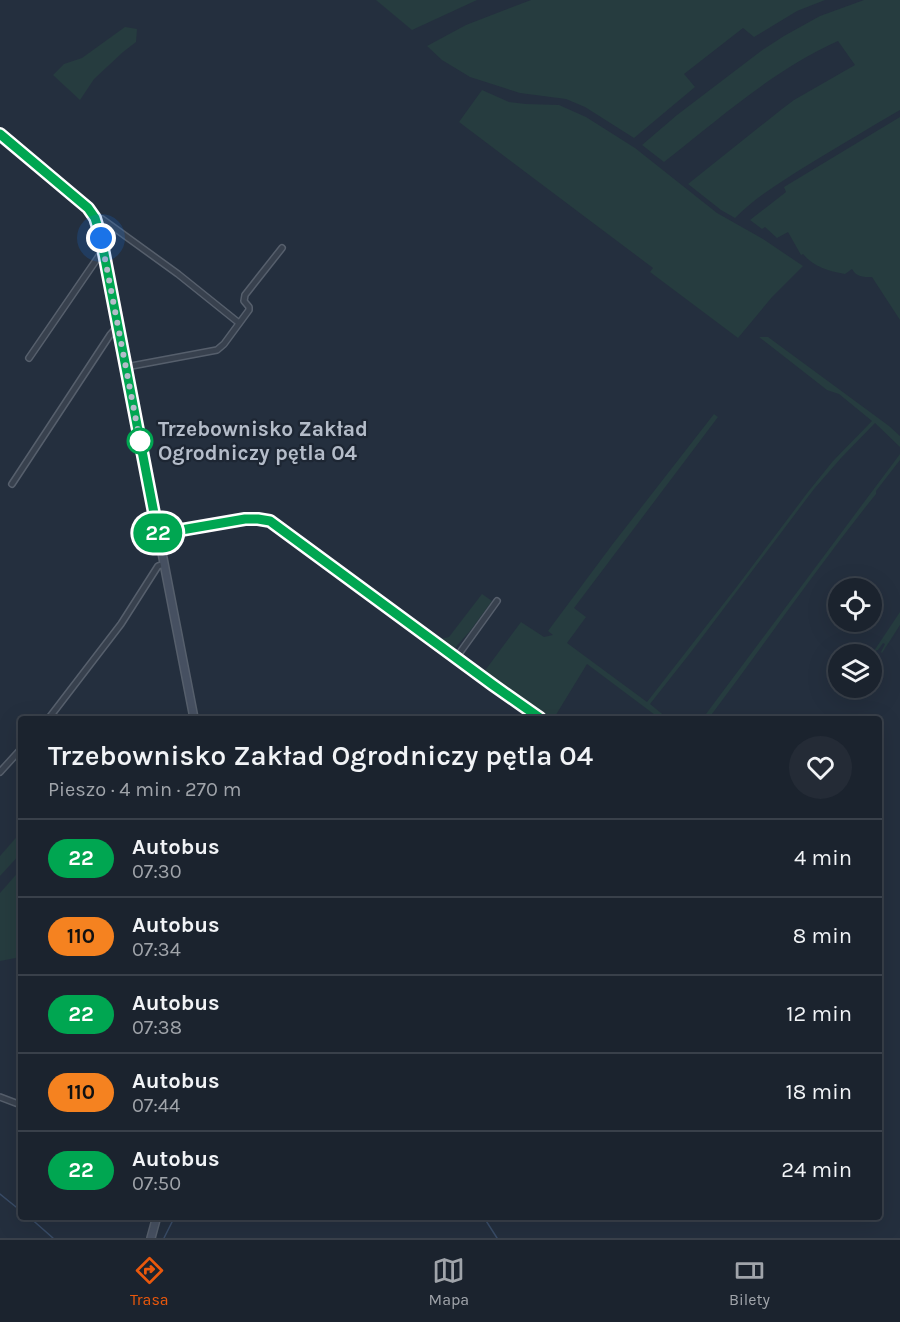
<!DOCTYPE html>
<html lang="pl">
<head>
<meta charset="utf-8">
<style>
	body { margin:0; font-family:Karla,sans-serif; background:#242b36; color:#f1f3f6; height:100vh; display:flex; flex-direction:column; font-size:22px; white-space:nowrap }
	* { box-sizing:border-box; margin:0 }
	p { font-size:20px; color:#a0a4aa }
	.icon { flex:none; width:33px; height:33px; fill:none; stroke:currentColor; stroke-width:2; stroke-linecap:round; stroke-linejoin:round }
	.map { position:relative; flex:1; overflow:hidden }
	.drawer { position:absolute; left:18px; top:716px; width:864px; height:504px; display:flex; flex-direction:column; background:#1b232e; border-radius:6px; box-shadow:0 6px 24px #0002,0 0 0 2px #39404a }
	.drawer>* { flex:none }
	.badge { padding:0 12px; border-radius:20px; font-size:21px; line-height:39px }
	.controls { position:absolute; left:828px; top:578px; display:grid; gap:12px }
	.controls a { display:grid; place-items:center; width:54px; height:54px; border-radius:50%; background:#1b232e; box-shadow:0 6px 24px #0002,0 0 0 2px #39404a; font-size:30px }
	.you { position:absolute; width:30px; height:30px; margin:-15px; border:4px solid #fff; border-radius:50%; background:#1a73e8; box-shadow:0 0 0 9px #1a73e833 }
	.map>.badge { position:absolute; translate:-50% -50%; box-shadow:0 0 0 3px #fff }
	.round { display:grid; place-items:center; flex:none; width:63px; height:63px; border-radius:32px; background:#242b36 }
	.head { display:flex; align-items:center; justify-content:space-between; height:102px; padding:0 30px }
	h1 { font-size:28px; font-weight:600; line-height:45px }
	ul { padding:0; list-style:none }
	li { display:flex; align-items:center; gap:18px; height:78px; padding:0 30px; border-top:2px solid #39404a }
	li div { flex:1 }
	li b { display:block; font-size:22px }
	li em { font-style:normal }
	li .badge { min-width:66px; font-weight:700; text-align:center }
	.menu { display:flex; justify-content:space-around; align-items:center; height:84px; border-top:2px solid #39404a; background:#1b232e; font-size:16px; color:#a0a4aa }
	.menu a { display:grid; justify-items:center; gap:3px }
	.menu .current { color:#ea580c }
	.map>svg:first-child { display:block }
	.green { fill:#263c3f }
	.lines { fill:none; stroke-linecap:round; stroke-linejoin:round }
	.stream { stroke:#394c67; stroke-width:1.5 }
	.street-casing { stroke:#565f6c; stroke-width:8 }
	.secondary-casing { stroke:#565f6c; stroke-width:10 }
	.street { stroke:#38414e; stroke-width:5 }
	.secondary { stroke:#465061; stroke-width:7 }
	.line-casing { stroke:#fff; stroke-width:14 }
	.line { stroke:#00a651; stroke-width:9 }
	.walk { stroke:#b4bcc9; stroke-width:6; stroke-dasharray:0 10.8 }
	.stop-dot { fill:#fff; stroke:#00a651; stroke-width:3 }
	.labels { text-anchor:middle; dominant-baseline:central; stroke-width:4.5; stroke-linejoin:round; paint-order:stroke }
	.stop-label { font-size:21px; font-weight:bold; fill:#b4bcc9; stroke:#1d2633; text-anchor:start }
</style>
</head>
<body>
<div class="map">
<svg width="900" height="1238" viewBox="0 0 900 1238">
	<rect width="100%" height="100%" fill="#242f3e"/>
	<g class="green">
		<polygon points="376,0 477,0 412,30"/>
		<polygon points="531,0 825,0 797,11 754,37 743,28 684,74 695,87 634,138 585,107 566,99 520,93 470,77 442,60 427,46 466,25"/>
		<path d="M864,0H900V110C870,127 841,145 811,163C784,180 758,195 735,218L721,210L688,184L782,109L794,100L855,65L838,41C772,71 720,118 664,162L642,145L677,115L761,51L784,36L820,16Z"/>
		<polygon points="125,27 137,29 136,42 123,52 94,79 80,100 53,75 64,64 82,58"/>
		<polygon points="482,90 509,102 526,104 559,105 586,117 635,148 717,213 763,239 803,266 772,297 738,338 650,272 653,268 459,122"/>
		<path d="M900,117V320L872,277C862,277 857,277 852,269L845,274C828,271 814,267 803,254L801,255L788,232L777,238L765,227L762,229L750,220L786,192L784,187Z"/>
		<polygon points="759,337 768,337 889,426 900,436 900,447 875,423 841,458 814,489 691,652 650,704 667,718 659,718 587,664 554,718 546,718 484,672 521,622 544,637 553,635 548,631 612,545 714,414 718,417 574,608 586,617 567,643 647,702 735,589 808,492 833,461 872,421 839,394 827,390"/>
		<path d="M900,454V460L876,491V494C817,567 765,644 709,718H703Z"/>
		<polygon points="482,594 492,601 470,631 453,650 442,642 441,639 449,637"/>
		<polygon points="900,612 900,625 882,653 881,652 885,644 883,643 878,650 874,651"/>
		<polygon points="21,832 21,853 0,876 0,856"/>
		<polygon points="21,869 21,892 18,896 21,898 21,957 0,961 0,893"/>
	</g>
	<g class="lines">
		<g class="stream">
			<polyline points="0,1194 21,1211"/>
			<polyline points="28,1216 53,1238"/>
			<polyline points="483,1216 497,1238"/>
			<polyline points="164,1238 175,1216"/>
		</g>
		<g class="street-casing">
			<g id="street">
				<polyline points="95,218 102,219 178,274 239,323"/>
				<polyline points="29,358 99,256 104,253"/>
				<polyline points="126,367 217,350 224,344 249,310 249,307 244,301 245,295 282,248"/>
				<polyline points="12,484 110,335 118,326"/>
				<polyline points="158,535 245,519 258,519 270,521 481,677 540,718"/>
				<polyline points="456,658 497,601"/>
				<polyline points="49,718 121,624 158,566 164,564"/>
				<polyline points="0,772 21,749"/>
				<polyline points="0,1097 21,1105"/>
			</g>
		</g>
		<g class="secondary-casing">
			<g id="secondary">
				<polyline points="0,134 88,208 95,218 101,238 194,718"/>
				<polyline points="151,1238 157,1216"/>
			</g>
		</g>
		<use href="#street" class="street"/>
		<use href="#secondary" class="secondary"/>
	</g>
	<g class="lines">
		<g class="line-casing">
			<polyline id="line" points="0,134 88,208 95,218 101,238 158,534 245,519 258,519 270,521 493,685 540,718"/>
		</g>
		<use href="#line" class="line"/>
		<polyline class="walk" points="101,238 140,441"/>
	</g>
	<circle class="stop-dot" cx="140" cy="441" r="12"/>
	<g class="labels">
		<g class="stop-label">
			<text x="158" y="429">Trzebownisko Zakład<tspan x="158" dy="24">Ogrodniczy pętla 04</tspan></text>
		</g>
	</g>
</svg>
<div class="controls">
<a><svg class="icon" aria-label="locate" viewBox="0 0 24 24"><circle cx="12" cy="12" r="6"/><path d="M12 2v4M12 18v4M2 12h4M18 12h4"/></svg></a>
<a><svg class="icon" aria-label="layers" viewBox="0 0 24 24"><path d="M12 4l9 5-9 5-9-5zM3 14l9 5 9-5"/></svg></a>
</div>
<div class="you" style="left:101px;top:238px"></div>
<b class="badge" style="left:158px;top:533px;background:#00a651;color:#fff">22</b>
<section class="drawer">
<div class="head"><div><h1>Trzebownisko Zakład Ogrodniczy pętla 04</h1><p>Pieszo · 4 min · 270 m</p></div><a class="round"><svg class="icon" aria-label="heart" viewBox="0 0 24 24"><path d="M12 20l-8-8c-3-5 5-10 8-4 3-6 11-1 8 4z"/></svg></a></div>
<ul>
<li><span class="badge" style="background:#00a651;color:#fff">22</span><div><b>Autobus</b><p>07:30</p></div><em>4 min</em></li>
<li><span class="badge" style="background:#f58220;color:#111">110</span><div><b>Autobus</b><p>07:34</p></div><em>8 min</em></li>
<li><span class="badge" style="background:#00a651;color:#fff">22</span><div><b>Autobus</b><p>07:38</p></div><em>12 min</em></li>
<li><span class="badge" style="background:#f58220;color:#111">110</span><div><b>Autobus</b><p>07:44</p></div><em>18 min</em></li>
<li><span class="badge" style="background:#00a651;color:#fff">22</span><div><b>Autobus</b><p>07:50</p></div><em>24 min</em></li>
</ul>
</section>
</div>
<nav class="menu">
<a class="current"><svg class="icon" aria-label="directions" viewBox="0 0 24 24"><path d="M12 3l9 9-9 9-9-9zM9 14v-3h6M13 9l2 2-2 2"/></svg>Trasa</a>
<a><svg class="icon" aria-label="map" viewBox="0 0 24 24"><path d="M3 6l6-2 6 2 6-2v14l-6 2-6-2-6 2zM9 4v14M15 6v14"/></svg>Mapa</a>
<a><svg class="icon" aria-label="tickets" viewBox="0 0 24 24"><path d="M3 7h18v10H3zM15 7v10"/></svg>Bilety</a>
</nav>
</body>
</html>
